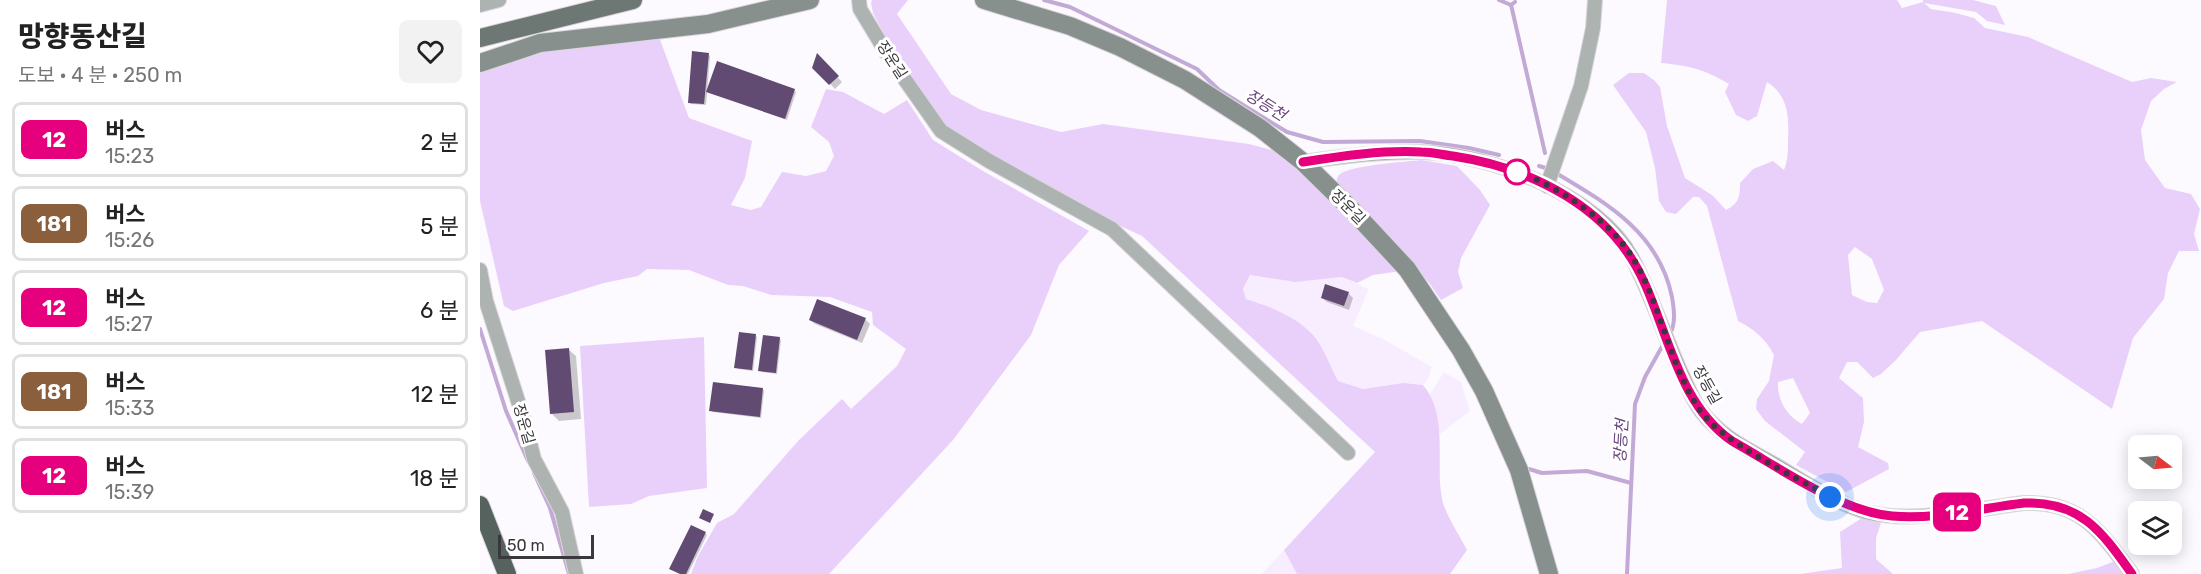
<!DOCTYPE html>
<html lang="ko">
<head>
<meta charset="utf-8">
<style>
	body { margin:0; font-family:Rubik,"Noto Sans KR",sans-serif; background:#f2f2f2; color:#222; height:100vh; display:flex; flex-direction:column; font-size:22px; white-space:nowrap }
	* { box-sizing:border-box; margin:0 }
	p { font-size:20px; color:#767676 }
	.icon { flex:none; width:33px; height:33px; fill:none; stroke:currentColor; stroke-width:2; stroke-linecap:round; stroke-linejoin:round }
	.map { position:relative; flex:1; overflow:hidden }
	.panel { display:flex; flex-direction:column; background:#fff; width:480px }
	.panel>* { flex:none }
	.badge { padding:0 12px; border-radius:9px; font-size:21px; line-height:39px }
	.needle { width:39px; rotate:106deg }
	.controls { position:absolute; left:1648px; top:435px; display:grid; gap:12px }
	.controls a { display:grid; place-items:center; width:54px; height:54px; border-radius:9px; background:#fff; box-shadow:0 3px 15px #0003; font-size:30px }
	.scale { position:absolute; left:18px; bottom:15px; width:96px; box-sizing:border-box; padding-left:6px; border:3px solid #3a383c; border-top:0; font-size:16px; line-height:21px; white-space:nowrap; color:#3a383c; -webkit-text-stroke:4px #fff; paint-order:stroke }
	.you { position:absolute; width:30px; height:30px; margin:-15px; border:4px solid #fff; border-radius:50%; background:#1a73e8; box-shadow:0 0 0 9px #1a73e833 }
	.map>.badge { position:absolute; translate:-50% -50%; box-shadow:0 0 0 3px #fff }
	.round { display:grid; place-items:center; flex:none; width:63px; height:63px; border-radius:9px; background:#f2f2f2 }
	.summary { display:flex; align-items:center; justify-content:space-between; height:102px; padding:0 18px }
	h1 { font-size:28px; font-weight:800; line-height:45px }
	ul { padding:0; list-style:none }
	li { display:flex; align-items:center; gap:18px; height:75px; margin:0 12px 9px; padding:0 6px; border:3px solid #e0e0e0; border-radius:9px }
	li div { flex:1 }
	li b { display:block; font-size:22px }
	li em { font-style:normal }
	li .badge { min-width:66px; font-weight:700; text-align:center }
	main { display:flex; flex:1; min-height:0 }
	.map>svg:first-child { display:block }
	.built { fill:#f7edff }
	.green { fill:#e9d0fb; fill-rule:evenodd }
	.shadow { fill:#0003 }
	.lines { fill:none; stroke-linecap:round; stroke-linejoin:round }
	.stream { stroke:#c3a9d5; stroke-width:4 }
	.building { fill:#624b72 }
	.street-casing { stroke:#dad7dc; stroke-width:16 }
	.secondary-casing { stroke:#dad7dc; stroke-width:20 }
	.primary-casing { stroke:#dad7dc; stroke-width:20 }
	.highway-casing { stroke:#dad7dc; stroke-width:20 }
	.street { stroke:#adb3b1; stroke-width:14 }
	.secondary { stroke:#87908d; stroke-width:18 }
	.primary { stroke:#6d7773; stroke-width:18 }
	.highway { stroke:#56625e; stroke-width:18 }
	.line-casing { stroke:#fff; stroke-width:14 }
	.line { stroke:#e6007e; stroke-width:9 }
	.walk { stroke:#3a383c; stroke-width:6; stroke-dasharray:0 10.8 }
	.stop-dot { fill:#fff; stroke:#e6007e; stroke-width:3 }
	.labels { text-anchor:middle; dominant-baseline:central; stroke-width:6; stroke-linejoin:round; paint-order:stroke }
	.street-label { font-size:15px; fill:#3a383c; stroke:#fff }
	.water-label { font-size:16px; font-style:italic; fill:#68457e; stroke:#fff }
</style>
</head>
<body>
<main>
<section class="panel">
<div class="summary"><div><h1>망향동산길</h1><p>도보 · 4 분 · 250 m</p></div><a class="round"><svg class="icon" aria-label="heart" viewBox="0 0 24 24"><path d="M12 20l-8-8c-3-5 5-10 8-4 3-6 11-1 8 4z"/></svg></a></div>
<ul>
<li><span class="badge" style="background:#e6007e;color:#fff">12</span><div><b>버스</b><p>15:23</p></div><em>2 분</em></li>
<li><span class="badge" style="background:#8b5e3c;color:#fff">181</span><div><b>버스</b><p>15:26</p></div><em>5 분</em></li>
<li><span class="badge" style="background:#e6007e;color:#fff">12</span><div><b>버스</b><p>15:27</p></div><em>6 분</em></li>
<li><span class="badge" style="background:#8b5e3c;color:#fff">181</span><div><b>버스</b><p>15:33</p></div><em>12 분</em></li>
<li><span class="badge" style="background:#e6007e;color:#fff">12</span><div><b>버스</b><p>15:39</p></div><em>18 분</em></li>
</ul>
</section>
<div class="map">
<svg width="1721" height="574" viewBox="0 0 1721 574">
	<rect width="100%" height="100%" fill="#fdfaff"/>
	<g class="built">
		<polygon points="770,275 815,282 862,277 889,289 873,326 905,340 952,367 948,379 943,385 923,383 883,389 858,381 833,336 782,304 766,299 763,289"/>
		<polygon points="964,372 981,382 990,411 960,434 950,394"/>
		<polygon points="804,550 817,574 782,574"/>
	</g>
	<g class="green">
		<path d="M392,0H428L417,14L471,94L501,110L581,132L623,124L769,144L804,153L921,271L893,275L877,283L862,277L815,282L770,275L763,289L766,299C789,306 817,317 833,335C843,346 851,368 858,381L883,389L923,383L943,385C969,415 955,465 962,499C965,514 980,536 987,550L970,574H817L804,550L895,452L662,236L636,224L512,155L466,126L414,53L393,13L391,3Z"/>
		<path d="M1187,0H1417L1422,8L1443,2V0H1493L1516,6L1525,25L1507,21L1496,12L1444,3L1451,9L1476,13L1494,18L1505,28L1548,37L1652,82L1671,78L1697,82L1684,89L1671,101L1661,130L1665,160L1685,188L1711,194L1720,209L1714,234L1719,251H1699L1688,273L1684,299L1653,338L1632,409L1502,321L1440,332L1416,360L1401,374L1393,378L1377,362H1367L1359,378L1383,398L1384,422L1378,447L1408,463L1409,469L1366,492L1316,465L1325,452L1285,421L1276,409L1277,399L1289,381L1294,355C1285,338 1275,330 1258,321L1227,206L1219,197H1213L1196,214L1186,212L1179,201L1175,168L1166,132L1133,85L1149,73H1164L1175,81L1180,87L1187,126L1205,178L1232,195L1246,210C1259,203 1260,197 1260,183L1273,169L1293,161L1304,170C1308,160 1308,152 1308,141C1309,118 1309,96 1287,82L1277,116L1268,121L1256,115L1245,92L1249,84C1223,69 1211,66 1181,63ZM1375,247L1392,259L1404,290L1397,303L1387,302L1372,295L1368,255ZM1313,378L1330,413L1322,424C1307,416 1297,400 1298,382Z"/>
		<polygon points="179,37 209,118 272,141 265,178 251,205 271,210 281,207 302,172 326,176 346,171 354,156 349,142 331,127 346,89 363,92 404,114 427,100 453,140 503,171 609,231 579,265 551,335 473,440 349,574 211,574 218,556 237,523 254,514 319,440 362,399 371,409 417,366 426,349 393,325 392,312 350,297 291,295 263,286 248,285 209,270 167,269 158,276 124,283 33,311 24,306 0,201 0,69 63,51"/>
		<path d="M941,160L977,166L1000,190L1010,205L981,258L978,272L983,288L961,300L950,284L857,184C857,179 856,179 859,175C869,165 925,162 941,160Z"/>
		<polygon points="224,337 227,488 169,496 151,504 109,507 100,346"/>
		<polygon points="1382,518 1401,523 1396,538 1396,559 1413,574 1320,574 1362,568 1360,532"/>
		<polygon points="1635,561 1644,574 1588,574 1617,568"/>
	</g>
	<g class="shadow">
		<polygon points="228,54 230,56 226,105 211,104 209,102"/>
		<polygon points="337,56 362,82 355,89 334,67"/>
		<polygon points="314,90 316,92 307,120 228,91"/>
		<polygon points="868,293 873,298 869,310 847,302 842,298"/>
		<polygon points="385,319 390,324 382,343 335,324 330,320"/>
		<polygon points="275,335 277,337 273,371 258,369 256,367"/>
		<polygon points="299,338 301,340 297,374 282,372 280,370"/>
		<polygon points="88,349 96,356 101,419 79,421 72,414"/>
		<polygon points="283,389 284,391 281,418 233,412 231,410"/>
		<polygon points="225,533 227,535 208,574 200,574"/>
	</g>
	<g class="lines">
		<g class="stream">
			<polyline points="564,0 590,7 717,69 739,90 807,132 843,142 940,141 989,148 1019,155"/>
			<polyline points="1019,0 1031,5"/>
			<polyline points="1035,2 1031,5 1032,9 1065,153"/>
			<polyline points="1059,166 1069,169"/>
			<path d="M1076,173C1128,204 1179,233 1192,297C1194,309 1196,323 1190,334"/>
			<polyline points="0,329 26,411 48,461"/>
			<polyline points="1049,469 1062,473 1107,471 1151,483"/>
			<polyline points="54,473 70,508 89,574"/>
			<polyline points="1147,574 1155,404 1165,377 1184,343"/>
		</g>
	</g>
	<g class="building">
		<polygon points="212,51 229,53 224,104 208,103"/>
		<polygon points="337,53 359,76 349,85 332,68"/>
		<polygon points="237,61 315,89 305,119 226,92"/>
		<polygon points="845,284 869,292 864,306 841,298"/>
		<polygon points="337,299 386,318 377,340 329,320"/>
		<polygon points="259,332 276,334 272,370 254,368"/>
		<polygon points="283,335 300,337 296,373 278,371"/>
		<polygon points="89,348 94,412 70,414 65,350"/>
		<polygon points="233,382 283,388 280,417 229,411"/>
		<polygon points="223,509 234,514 230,523 219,518"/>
		<polygon points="211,525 226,532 206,574 200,574 189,569"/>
	</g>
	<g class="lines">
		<g class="street-casing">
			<g id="street">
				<polyline points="379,0 380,9 409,57 461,131 509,161 632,229 868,453"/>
				<polyline points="0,5 19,0"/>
				<path d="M823,162C862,156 902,151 941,152C1010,154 1118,194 1152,258C1173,297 1185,339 1204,379C1209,390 1214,402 1221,411C1240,436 1267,449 1294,464C1323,481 1353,502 1386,512C1433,524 1496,509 1544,503C1601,501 1621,532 1652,574"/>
				<polyline points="1067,186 1101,86 1113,28 1115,0"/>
				<polyline points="0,270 6,301 45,423 54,459 82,512 96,574"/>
			</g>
		</g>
		<g class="secondary-casing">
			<g id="secondary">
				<polyline points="504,0 590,26 640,47 705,80 780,128 823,162 872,210 927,269 981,350 1004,391 1039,470 1069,574"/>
				<polyline points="0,63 60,43 228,24 330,0"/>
			</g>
		</g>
		<g class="primary-casing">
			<polyline id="primary" points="0,38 153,0"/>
		</g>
		<g class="highway-casing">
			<polyline id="highway" points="0,505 27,574"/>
		</g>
		<use href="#street" class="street"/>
		<use href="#secondary" class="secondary"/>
		<use href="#primary" class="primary"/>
		<use href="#highway" class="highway"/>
	</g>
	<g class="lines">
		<g class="line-casing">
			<path id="line" d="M823,162C861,156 903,150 941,152C952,152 963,155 973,156C1052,168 1132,208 1165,284C1189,338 1201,406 1252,441C1297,466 1361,512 1412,516C1454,520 1502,508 1544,503C1601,501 1622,532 1652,574"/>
		</g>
		<use href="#line" class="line"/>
		<path class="walk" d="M1037,172C1050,175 1073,188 1088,197C1112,212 1135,231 1151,255C1181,302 1188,362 1219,409C1241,442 1314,476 1350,497"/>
	</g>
	<circle class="stop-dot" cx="1037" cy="172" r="12"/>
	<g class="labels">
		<g class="street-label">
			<text transform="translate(412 60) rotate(57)">장운길</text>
			<text transform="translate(868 207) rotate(45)">장운길</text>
			<text transform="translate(1227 385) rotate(61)">장등길</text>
			<text transform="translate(44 424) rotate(74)">장운길</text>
		</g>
		<g class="water-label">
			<text transform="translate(786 105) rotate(32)">장등천</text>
			<text transform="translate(1141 441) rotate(-87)">장등천</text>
		</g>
	</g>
</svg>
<div class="controls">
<a><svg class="needle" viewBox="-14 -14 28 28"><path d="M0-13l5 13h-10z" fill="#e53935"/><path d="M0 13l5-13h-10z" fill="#767676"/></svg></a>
<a><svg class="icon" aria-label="layers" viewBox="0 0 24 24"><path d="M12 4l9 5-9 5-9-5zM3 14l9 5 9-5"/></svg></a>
</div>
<div class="scale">50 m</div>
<div class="you" style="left:1350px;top:497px"></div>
<b class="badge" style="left:1477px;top:512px;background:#e6007e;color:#fff">12</b>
</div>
</main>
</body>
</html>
